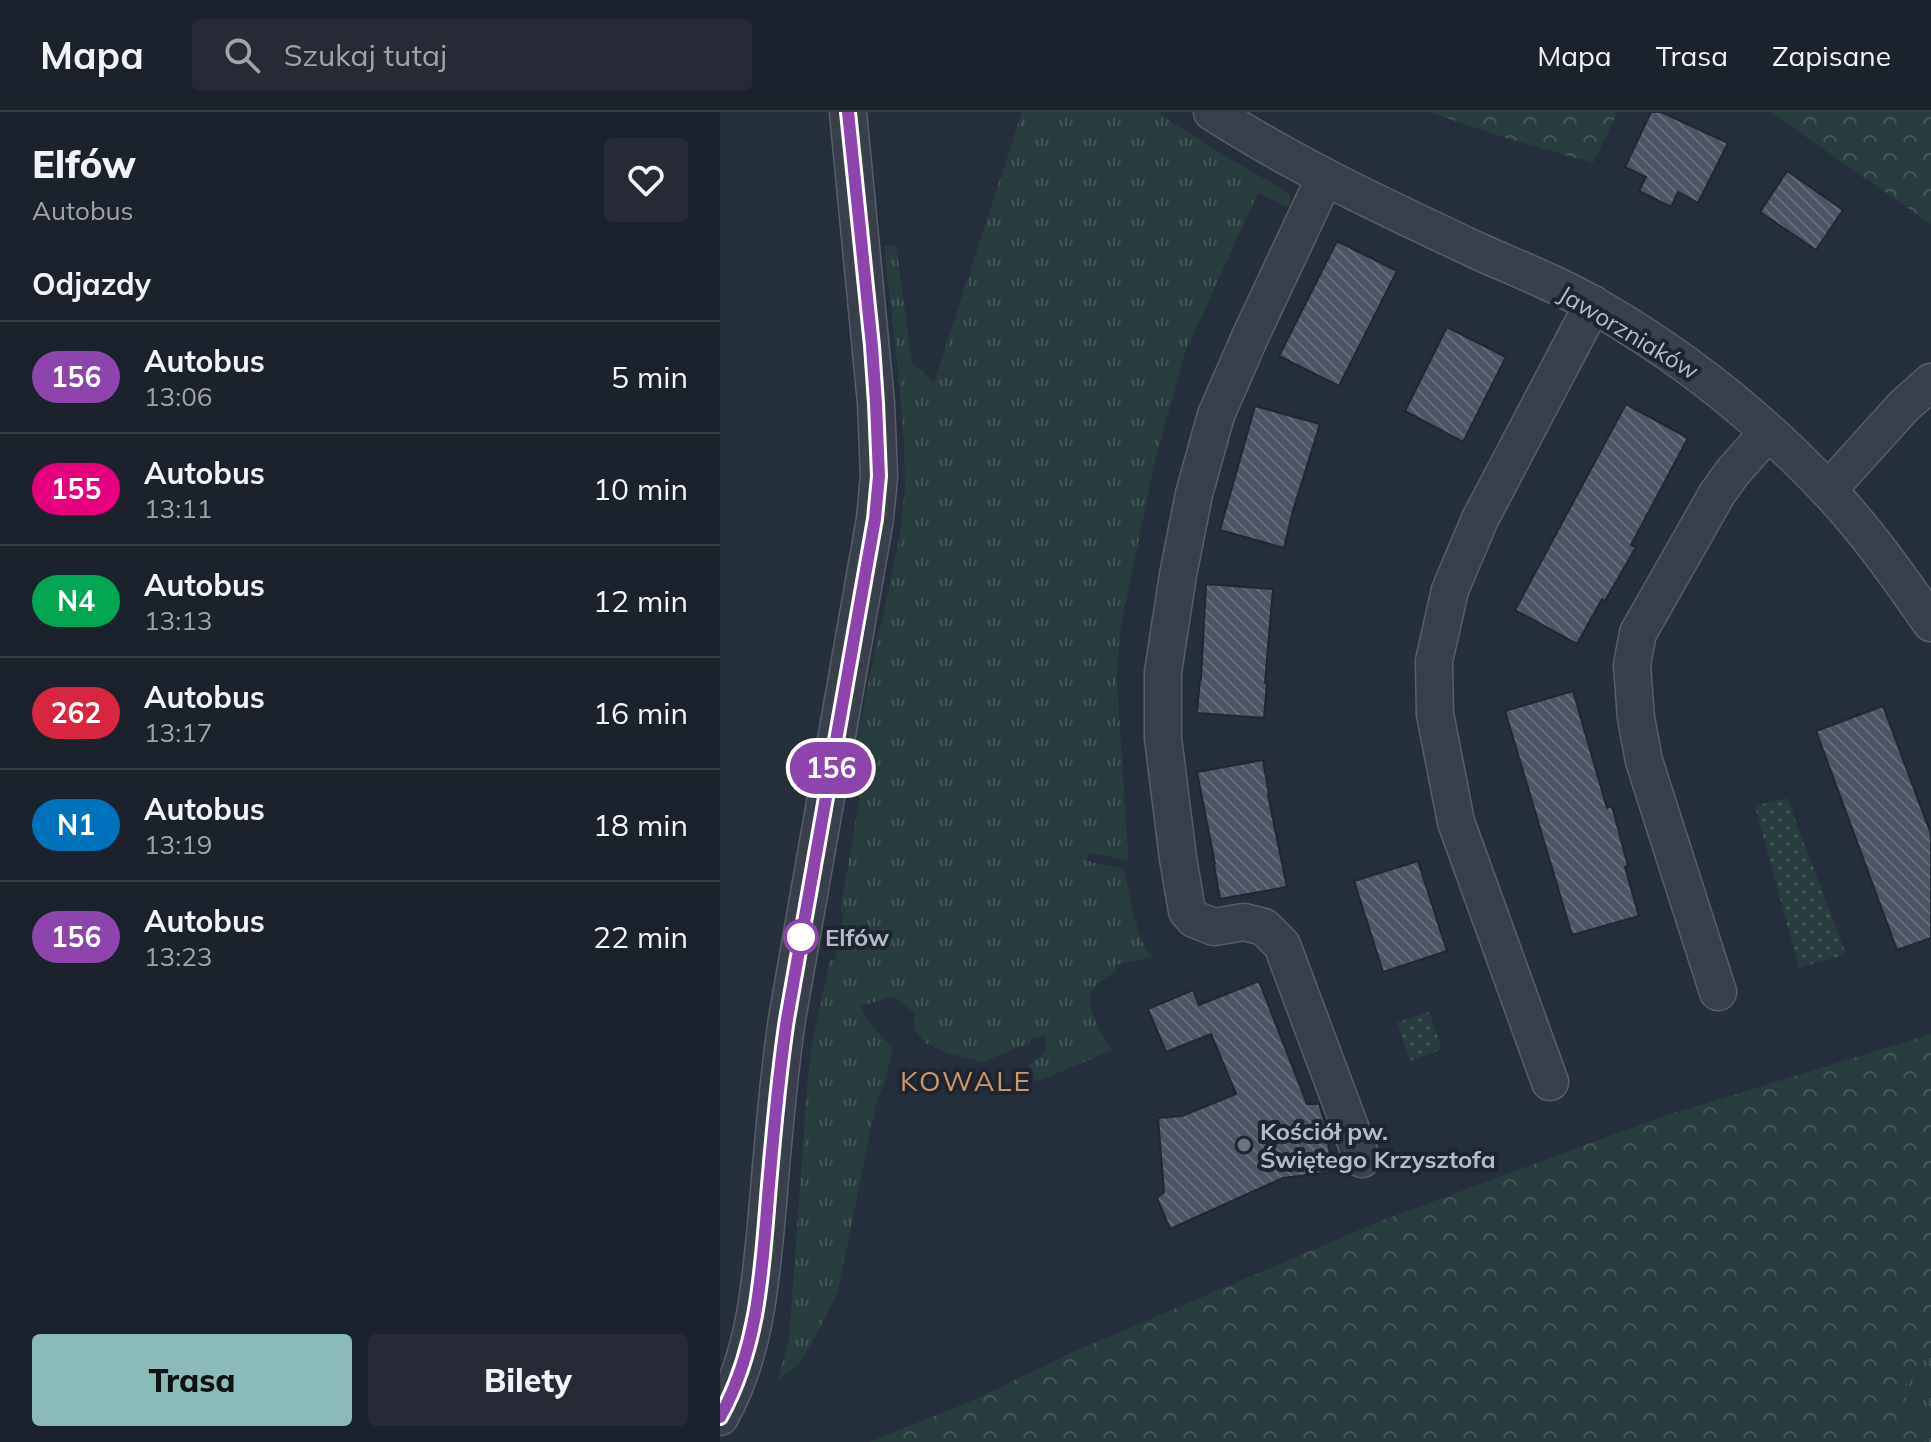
<!DOCTYPE html>
<html lang="pl">
<head>
<meta charset="utf-8">
<style>
	body { margin:0; font-family:Mulish,sans-serif; background:#252a34; color:#f1f3f6; height:100vh; display:flex; flex-direction:column; font-size:30px; white-space:nowrap }
	* { box-sizing:border-box; margin:0 }
	p { font-size:26px; color:#a0a4a9 }
	.icon { flex:none; width:44px; height:44px; fill:none; stroke:currentColor; stroke-width:2; stroke-linecap:round; stroke-linejoin:round }
	.map { position:relative; flex:1; overflow:hidden }
	.details { display:flex; flex-direction:column; background:#1c222c; width:720px }
	.details>* { flex:none }
	.badge { padding:0 16px; border-radius:26px; font-size:28px; line-height:52px }
	.map>.badge { position:absolute; translate:-50% -50%; box-shadow:0 0 0 4px #fff }
	h2 { padding:0 32px; font-size:30px; line-height:72px }
	.round { display:grid; place-items:center; flex:none; width:84px; height:84px; border-radius:8px; background:#252a34 }
	.overview { display:flex; align-items:center; justify-content:space-between; height:136px; padding:0 32px }
	h1 { font-size:38px; font-weight:800; line-height:60px }
	.primary-button { display:flex; gap:16px; margin-top:auto; padding:16px 32px }
	.primary-button a { flex:1; height:92px; border-radius:8px; background:#8bbbb9; color:#111; font-size:32px; font-weight:800; line-height:92px; text-align:center }
	.primary-button a+a { background:#252a34; color:#f1f3f6 }
	ul { padding:0; list-style:none }
	li { display:flex; align-items:center; gap:24px; height:112px; padding:0 32px; border-top:2px solid #3a3f48 }
	li div { flex:1 }
	li b { display:block; font-size:30px }
	li em { font-style:normal }
	li .badge { min-width:88px; font-weight:700; text-align:center }
	header { display:flex; align-items:center; gap:48px; box-sizing:border-box; height:112px; padding:0 40px; background:#1c222c; border-bottom:2px solid #3a3f48 }
	header strong { font-size:38px }
	nav { display:flex; gap:44px; margin-inline-start:auto; font-size:28px }
	.search { width:560px; height:72px; background:#252a34; display:flex; align-items:center; gap:20px; box-sizing:border-box; padding:0 28px; border-radius:8px; color:#a0a4a9; font-size:30px }
	main { display:flex; flex:1; min-height:0 }
	.map>svg:first-child { display:block }
	.grass { fill:url(#grass-tufts) }
	.forest { fill:url(#forest-crowns) }
	.park { fill:url(#park-dots) }
	.building { fill:url(#building-back-hatch); stroke:#202732; stroke-width:2 }
	.lines { fill:none; stroke-linecap:round; stroke-linejoin:round }
	.minor-casing { stroke:#575e69; stroke-width:39 }
	.minor { stroke:#39404b; stroke-width:36 }
	.line-casing { stroke:#fff; stroke-width:18 }
	.line { stroke:#8e44ad; stroke-width:12 }
	.stop-dot { fill:#fff; stroke:#8e44ad; stroke-width:4 }
	.worship-dot { fill:#6b7280; stroke:#1e2530; stroke-width:3 }
	.labels { text-anchor:middle; dominant-baseline:central; stroke-width:8; stroke-linejoin:round; paint-order:stroke }
	.street-label { font-size:24px; fill:#b5bbc6; stroke:#1e2530 }
	.stop-label { font-size:24px; font-weight:bold; fill:#b5bbc6; stroke:#1e2530; text-anchor:start }
	.poi-label { font-size:24px; font-weight:bold; fill:#b5bbc6; stroke:#1e2530; text-anchor:start }
	.quarter-label { font-size:28px; letter-spacing:2px; fill:#cb976b; stroke:#1e2530 }
</style>
</head>
<body>
<header>
<strong>Mapa</strong>
<div class="search"><svg class="icon" aria-label="search" viewBox="0 0 24 24"><circle cx="10" cy="10" r="6"/><path d="M15 15l6 6"/></svg>Szukaj tutaj</div>
<nav><a>Mapa</a><a>Trasa</a><a>Zapisane</a></nav>
</header>
<main>
<section class="details">
<div class="overview"><div><h1>Elfów</h1><p>Autobus</p></div><a class="round"><svg class="icon" aria-label="heart" viewBox="0 0 24 24"><path d="M12 20l-8-8c-3-5 5-10 8-4 3-6 11-1 8 4z"/></svg></a></div>
<h2>Odjazdy</h2>
<ul>
<li><span class="badge" style="background:#8e44ad;color:#fff">156</span><div><b>Autobus</b><p>13:06</p></div><em>5 min</em></li>
<li><span class="badge" style="background:#e6007e;color:#fff">155</span><div><b>Autobus</b><p>13:11</p></div><em>10 min</em></li>
<li><span class="badge" style="background:#00a651;color:#fff">N4</span><div><b>Autobus</b><p>13:13</p></div><em>12 min</em></li>
<li><span class="badge" style="background:#d7263d;color:#fff">262</span><div><b>Autobus</b><p>13:17</p></div><em>16 min</em></li>
<li><span class="badge" style="background:#0072bc;color:#fff">N1</span><div><b>Autobus</b><p>13:19</p></div><em>18 min</em></li>
<li><span class="badge" style="background:#8e44ad;color:#fff">156</span><div><b>Autobus</b><p>13:23</p></div><em>22 min</em></li>
</ul>
<div class="primary-button"><a>Trasa</a><a>Bilety</a></div>
</section>
<div class="map">
<svg width="1211" height="1330" viewBox="0 0 1211 1330">
	<defs>
		<pattern id="grass-tufts" width="24" height="20" patternUnits="userSpaceOnUse" patternTransform="scale(2)"><rect width="24" height="20" fill="#283b3d"/><path d="M3 7l-1-3M5 7V3M7 7l1-3M15 17l-1-3M17 17v-4M19 17l1-3" fill="none" stroke="#455558"/></pattern>
		<pattern id="forest-crowns" width="20" height="18" patternUnits="userSpaceOnUse" patternTransform="scale(2)"><rect width="20" height="18" fill="#283b3d"/><path d="M2 6a3 3 0 1 1 6 0M12 15a3 3 0 1 1 6 0" fill="none" stroke="#455558"/></pattern>
		<pattern id="park-dots" width="8" height="8" patternUnits="userSpaceOnUse" patternTransform="scale(2)"><rect width="8" height="8" fill="#283b3d"/><path d="M2 2h.1M6 6h.1" fill="none" stroke="#455558" stroke-width="1.8" stroke-linecap="round"/></pattern>
		<pattern id="building-back-hatch" width="6" height="6" patternUnits="userSpaceOnUse" patternTransform="scale(2)"><rect width="6" height="6" fill="#4c5563"/><path d="M-1 5l2 2M0 0l6 6M5-1l2 2" fill="none" stroke="#646c78"/></pattern>
	</defs>
	<rect width="100%" height="100%" fill="#252e3b"/>
	<g class="grass">
		<path d="M302,0H437L507,45L564,78L570,84V96L538,81L465,241L435,349L400,519L397,566L407,725L409,736L407,748L369,741L367,749L405,757C409,778 417,833 433,845L395,853L396,859C389,864 380,869 374,876C361,891 383,924 392,938L316,970L308,954L327,939L325,924L311,926V932L296,936L263,950L227,941L206,931L194,917V900L180,891L174,884L141,894L146,907L173,936L165,971L157,987L118,1180L92,1231L79,1253L58,1268L69,1227L87,975L91,937L110,848H115L124,801L120,800L139,689L136,628L180,423L185,375L184,330L177,250L164,134L176,133L192,250L214,270Z"/>
		<polygon points="1211,1239 1211,1330 1205,1330 1205,1325 1182,1277"/>
	</g>
	<g class="forest">
		<polygon points="710,0 898,0 873,51 782,25"/>
		<polygon points="1050,0 1211,0 1211,112"/>
		<polygon points="1211,922 1211,1239 1182,1277 1205,1325 1205,1330 149,1330 249,1290 351,1241 658,1110 938,1006"/>
	</g>
	<g class="park">
		<polygon points="1067,686 1126,842 1079,856 1035,694"/>
		<polygon points="709,900 722,937 690,949 677,910"/>
	</g>
	<g class="building">
		<polygon points="931,0 941,0 1008,31 978,91 958,80 951,95 919,79 926,65 905,55"/>
		<polygon points="1067,59 1123,98 1096,138 1040,100"/>
		<polygon points="617,129 677,159 619,274 559,244"/>
		<polygon points="727,215 786,245 743,330 685,299"/>
		<polygon points="906,292 968,326 911,433 916,435 885,489 882,487 857,532 795,498"/>
		<polygon points="535,294 600,312 572,402 564,436 500,418"/>
		<polygon points="486,472 553,477 545,571 547,571 544,606 477,601 480,567 481,567"/>
		<polygon points="853,579 887,696 892,694 908,754 905,755 919,804 852,823 785,599"/>
		<polygon points="1163,594 1211,722 1211,826 1177,838 1096,619"/>
		<polygon points="543,648 549,683 548,683 567,775 500,787 494,753 495,752 477,660"/>
		<polygon points="698,749 727,839 663,860 634,769"/>
		<polygon points="539,869 587,992 599,992 604,1007 613,1060 563,1066 450,1117 437,1086 444,1080 438,1006 462,1004 516,982 491,922 446,940 428,897 473,878 479,893"/>
	</g>
	<g class="lines">
		<g class="minor-casing">
			<g id="minor">
				<path d="M492,0C577,55 669,97 760,140C798,157 840,173 875,194C961,243 1039,305 1107,377C1146,418 1179,465 1211,511"/>
				<polyline points="605,65 530,225 496,303 474,382 458,463 443,560 443,626 458,746 467,799 474,807 494,815 524,810 544,815 562,833 642,1047"/>
				<polyline points="1108,378 1184,294 1211,270"/>
				<polyline points="998,880 924,649 916,606 912,553 918,521 997,382 1012,361 1048,320"/>
				<polyline points="830,970 736,710 715,602 714,549 730,478 760,407 873,192"/>
				<path d="M0,1305C37,1239 41,1165 48,1091C53,1029 58,968 67,907L155,407L159,364L156,291L128,0"/>
			</g>
		</g>
		<use href="#minor" class="minor"/>
	</g>
	<g class="lines">
		<g class="line-casing">
			<path id="line" d="M0,1305C38,1237 42,1160 48,1085C53,1025 58,966 67,907L155,407L159,364L156,291L152,234L128,0"/>
		</g>
		<use href="#line" class="line"/>
	</g>
	<circle class="stop-dot" cx="81" cy="825" r="16"/>
	<circle class="worship-dot" cx="524" cy="1033" r="8"/>
	<g class="labels">
		<g class="street-label">
			<text transform="translate(909 220) rotate(31)">Jaworzniaków</text>
		</g>
		<g class="stop-label">
			<text x="105" y="825">Elfów</text>
		</g>
		<g class="poi-label">
			<text x="540" y="1019">Kościół pw.<tspan x="540" dy="28">Świętego Krzysztofa</tspan></text>
		</g>
		<g class="quarter-label">
			<text x="246" y="968">KOWALE</text>
		</g>
	</g>
</svg>
<b class="badge" style="left:111px;top:656px;background:#8e44ad;color:#fff">156</b>
</div>
</main>
</body>
</html>
